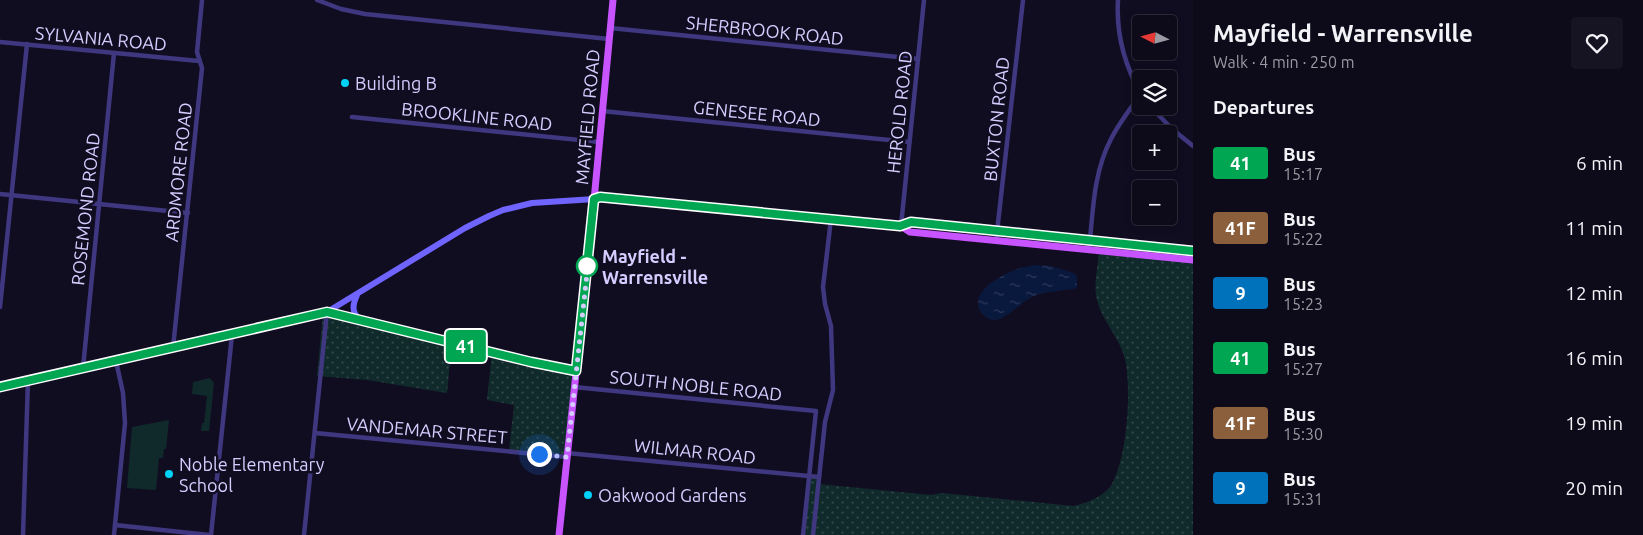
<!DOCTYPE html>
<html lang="en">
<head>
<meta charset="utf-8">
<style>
	body { margin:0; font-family:Ubuntu,sans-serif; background:#161322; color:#f1f3f6; height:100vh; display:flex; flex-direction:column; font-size:19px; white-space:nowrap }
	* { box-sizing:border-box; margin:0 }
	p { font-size:16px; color:#9a9aa2 }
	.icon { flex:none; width:28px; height:28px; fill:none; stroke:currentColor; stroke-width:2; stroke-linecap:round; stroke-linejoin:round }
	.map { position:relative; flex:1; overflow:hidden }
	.details { display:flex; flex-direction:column; background:#0d0a19; width:450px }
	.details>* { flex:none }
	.badge { padding:0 10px; border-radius:4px; font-size:18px; line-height:32px }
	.needle { width:32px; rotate:276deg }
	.buttons { position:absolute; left:1132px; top:15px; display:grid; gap:10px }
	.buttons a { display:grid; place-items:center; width:45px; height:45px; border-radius:5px; background:#0d0a19; box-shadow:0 2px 8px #0003,0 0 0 1px #2d2b38; font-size:25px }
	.you { position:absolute; width:25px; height:25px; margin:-12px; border:4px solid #fff; border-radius:50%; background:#1a73e8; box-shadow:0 0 0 8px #1a73e833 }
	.map>.badge { position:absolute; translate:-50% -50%; box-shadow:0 0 0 2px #fff }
	h2 { padding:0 20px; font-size:19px; line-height:45px }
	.round { display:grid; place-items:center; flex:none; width:52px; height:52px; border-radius:5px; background:#161322 }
	.summary { display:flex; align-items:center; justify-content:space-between; height:85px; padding:0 20px }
	h1 { font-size:24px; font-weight:600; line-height:38px }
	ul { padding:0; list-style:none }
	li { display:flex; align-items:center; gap:15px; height:65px; padding:0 20px }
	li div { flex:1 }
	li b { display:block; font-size:19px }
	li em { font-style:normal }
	li .badge { min-width:55px; font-weight:700; text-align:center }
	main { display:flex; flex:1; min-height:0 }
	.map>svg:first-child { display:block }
	.grass { fill:url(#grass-dots) }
	.park { fill:#102a2b }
	.water { fill:url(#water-ripples) }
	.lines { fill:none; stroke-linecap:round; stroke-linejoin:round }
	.street { stroke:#3f3880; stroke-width:4.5 }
	.secondary { stroke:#7064ff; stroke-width:6 }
	.primary { stroke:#c854ff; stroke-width:7 }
	.line-casing { stroke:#fff; stroke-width:11 }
	.line { stroke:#00a651; stroke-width:8 }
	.walk { stroke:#d5cdff; stroke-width:5; stroke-dasharray:0 9 }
	.poi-dot { fill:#00d1f7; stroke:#110d21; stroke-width:2 }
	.stop-dot { fill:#fff; stroke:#00a651; stroke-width:2.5 }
	.labels { text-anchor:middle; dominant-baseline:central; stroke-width:5; stroke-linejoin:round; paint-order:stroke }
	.street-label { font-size:18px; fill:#d5cdff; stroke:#110d21 }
	.poi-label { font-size:18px; fill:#d5cdff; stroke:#110d21; text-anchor:start }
	.stop-label { font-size:18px; font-weight:bold; fill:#d5cdff; stroke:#110d21; text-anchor:start }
</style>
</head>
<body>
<main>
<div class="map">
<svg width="1193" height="535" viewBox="0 0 1193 535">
	<defs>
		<pattern id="grass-dots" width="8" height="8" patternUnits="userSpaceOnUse" patternTransform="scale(1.25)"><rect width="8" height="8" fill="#102a2b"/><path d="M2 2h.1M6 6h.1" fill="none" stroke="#32484b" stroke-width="1.8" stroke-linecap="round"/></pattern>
		<pattern id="water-ripples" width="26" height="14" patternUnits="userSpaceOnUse" patternTransform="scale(1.25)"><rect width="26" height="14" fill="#09193e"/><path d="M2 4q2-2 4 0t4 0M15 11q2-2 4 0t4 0" fill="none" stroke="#2c395b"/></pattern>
	</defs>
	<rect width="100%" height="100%" fill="#110d21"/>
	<g class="grass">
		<path d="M1099,251L1193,260V535H802L809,476L819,477V484L931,495L942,493L1073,506C1085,504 1102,497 1110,487C1127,462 1132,389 1125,359C1120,338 1102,321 1097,300C1093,285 1098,267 1099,251Z"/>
		<polygon points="323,313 452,342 447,393 367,380 317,376"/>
		<polygon points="492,352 576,371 567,457 509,451 514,405 487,400"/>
	</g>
	<g class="park">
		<polygon points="210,378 214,383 209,431 201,431 202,423 204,423 207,396 192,394 193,382"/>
		<polygon points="169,420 166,449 164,449 163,458 159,458 156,490 127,488 132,427"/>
	</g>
	<path class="water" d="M1037,265L1050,266L1074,273L1077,276V288C1065,291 1043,291 1032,297C1021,302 1005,321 993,320C988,319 983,316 981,312C968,293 1001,275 1015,270C1022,267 1030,266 1037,265Z"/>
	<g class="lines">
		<g class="street">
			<polyline points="317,0 341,9 365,14 609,39"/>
			<path d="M1118,0C1116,33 1125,66 1141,94"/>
			<polyline points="610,28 918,59"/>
			<polyline points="0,42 199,61"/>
			<polyline points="1150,106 1172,129 1193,146"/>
			<polyline points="602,111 909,142"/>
			<polyline points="352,117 599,142"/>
			<polyline points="0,194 188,213"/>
			<polyline points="901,226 924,0"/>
			<polyline points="996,241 1023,0"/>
			<path d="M1089,250C1093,213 1093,173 1111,139C1119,123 1130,109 1141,94"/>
			<polyline points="0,307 27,44"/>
			<polyline points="173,348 202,68 197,52 202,0"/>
			<polyline points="83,368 114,53"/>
			<polyline points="574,387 816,411 803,535"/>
			<polyline points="315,433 567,457"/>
			<polyline points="567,453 819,477"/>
			<polyline points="115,525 209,535"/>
			<polyline points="23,535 28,380"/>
			<polyline points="114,535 125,423 123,393 116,361"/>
			<polyline points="211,535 232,335"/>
			<polyline points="304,535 327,312"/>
			<polyline points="813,535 825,422 833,390 831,326 825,304 823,287 831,219"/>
		</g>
		<g class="secondary">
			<path d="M357,295C353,304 351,311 359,319"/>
			<polyline points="327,312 465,228 489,216 503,210 532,203 595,199"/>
			<polyline points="0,387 327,312 531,362 576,371"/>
		</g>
		<g class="primary">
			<polyline points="595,199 607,197 901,226 910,232 1193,260"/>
			<polyline points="901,226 911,222 1193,251"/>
			<polyline points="559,535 593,211 613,0"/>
		</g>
	</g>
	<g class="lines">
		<g class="line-casing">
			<polyline id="line" points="0,387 327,312 531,362 576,371 594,199 600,197 900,226 911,222 1193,251"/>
		</g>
		<use href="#line" class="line"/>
		<polyline class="walk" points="539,454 567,457 588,264 587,266"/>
	</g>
	<g class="poi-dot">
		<circle cx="345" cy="83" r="5"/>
		<circle cx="169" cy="474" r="5"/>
		<circle cx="588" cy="495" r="5"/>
	</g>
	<circle class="stop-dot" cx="587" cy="266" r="10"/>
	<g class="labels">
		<g class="street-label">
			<text transform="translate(765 30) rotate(6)">SHERBROOK ROAD</text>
			<text transform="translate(101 38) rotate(5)">SYLVANIA ROAD</text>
			<text transform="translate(899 112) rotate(-84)">HEROLD ROAD</text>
			<text transform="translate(757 113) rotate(6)">GENESEE ROAD</text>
			<text transform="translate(477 116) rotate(6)">BROOKLINE ROAD</text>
			<text transform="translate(587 117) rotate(-85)">MAYFIELD ROAD</text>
			<text transform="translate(996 119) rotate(-84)">BUXTON ROAD</text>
			<text transform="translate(178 172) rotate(-84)">ARDMORE ROAD</text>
			<text transform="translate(85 209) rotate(-84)">ROSEMOND ROAD</text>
			<text transform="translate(696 385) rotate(6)">SOUTH NOBLE ROAD</text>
			<text transform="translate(427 430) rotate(5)">VANDEMAR STREET</text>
			<text transform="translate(695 451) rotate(6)">WILMAR ROAD</text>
		</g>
		<g class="poi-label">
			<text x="355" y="83">Building B</text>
			<text x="179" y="464">Noble Elementary<tspan x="179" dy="21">School</tspan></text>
			<text x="598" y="495">Oakwood Gardens</text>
		</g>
		<g class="stop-label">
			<text x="602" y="256">Mayfield -<tspan x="602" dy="21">Warrensville</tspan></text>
		</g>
	</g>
</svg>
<div class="buttons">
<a><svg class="needle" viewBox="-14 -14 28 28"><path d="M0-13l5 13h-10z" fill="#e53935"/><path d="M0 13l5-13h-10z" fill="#9a9aa2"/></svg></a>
<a><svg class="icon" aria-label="layers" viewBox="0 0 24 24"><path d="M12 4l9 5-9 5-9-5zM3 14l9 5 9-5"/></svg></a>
<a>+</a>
<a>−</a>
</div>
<div class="you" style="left:539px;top:454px"></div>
<b class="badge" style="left:466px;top:346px;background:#00a651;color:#fff">41</b>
</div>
<section class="details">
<div class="summary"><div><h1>Mayfield - Warrensville</h1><p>Walk · 4 min · 250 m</p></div><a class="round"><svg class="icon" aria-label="heart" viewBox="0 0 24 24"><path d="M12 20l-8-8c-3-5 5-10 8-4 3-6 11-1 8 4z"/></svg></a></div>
<h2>Departures</h2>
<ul>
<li><span class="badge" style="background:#00a651;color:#fff">41</span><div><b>Bus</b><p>15:17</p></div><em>6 min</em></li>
<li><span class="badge" style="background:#8b5e3c;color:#fff">41F</span><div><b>Bus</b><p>15:22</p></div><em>11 min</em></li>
<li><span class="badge" style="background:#0072bc;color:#fff">9</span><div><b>Bus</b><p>15:23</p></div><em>12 min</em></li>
<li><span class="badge" style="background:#00a651;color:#fff">41</span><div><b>Bus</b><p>15:27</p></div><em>16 min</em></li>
<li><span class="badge" style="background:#8b5e3c;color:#fff">41F</span><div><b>Bus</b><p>15:30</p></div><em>19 min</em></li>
<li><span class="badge" style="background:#0072bc;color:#fff">9</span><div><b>Bus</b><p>15:31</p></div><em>20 min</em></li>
</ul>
</section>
</main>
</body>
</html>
